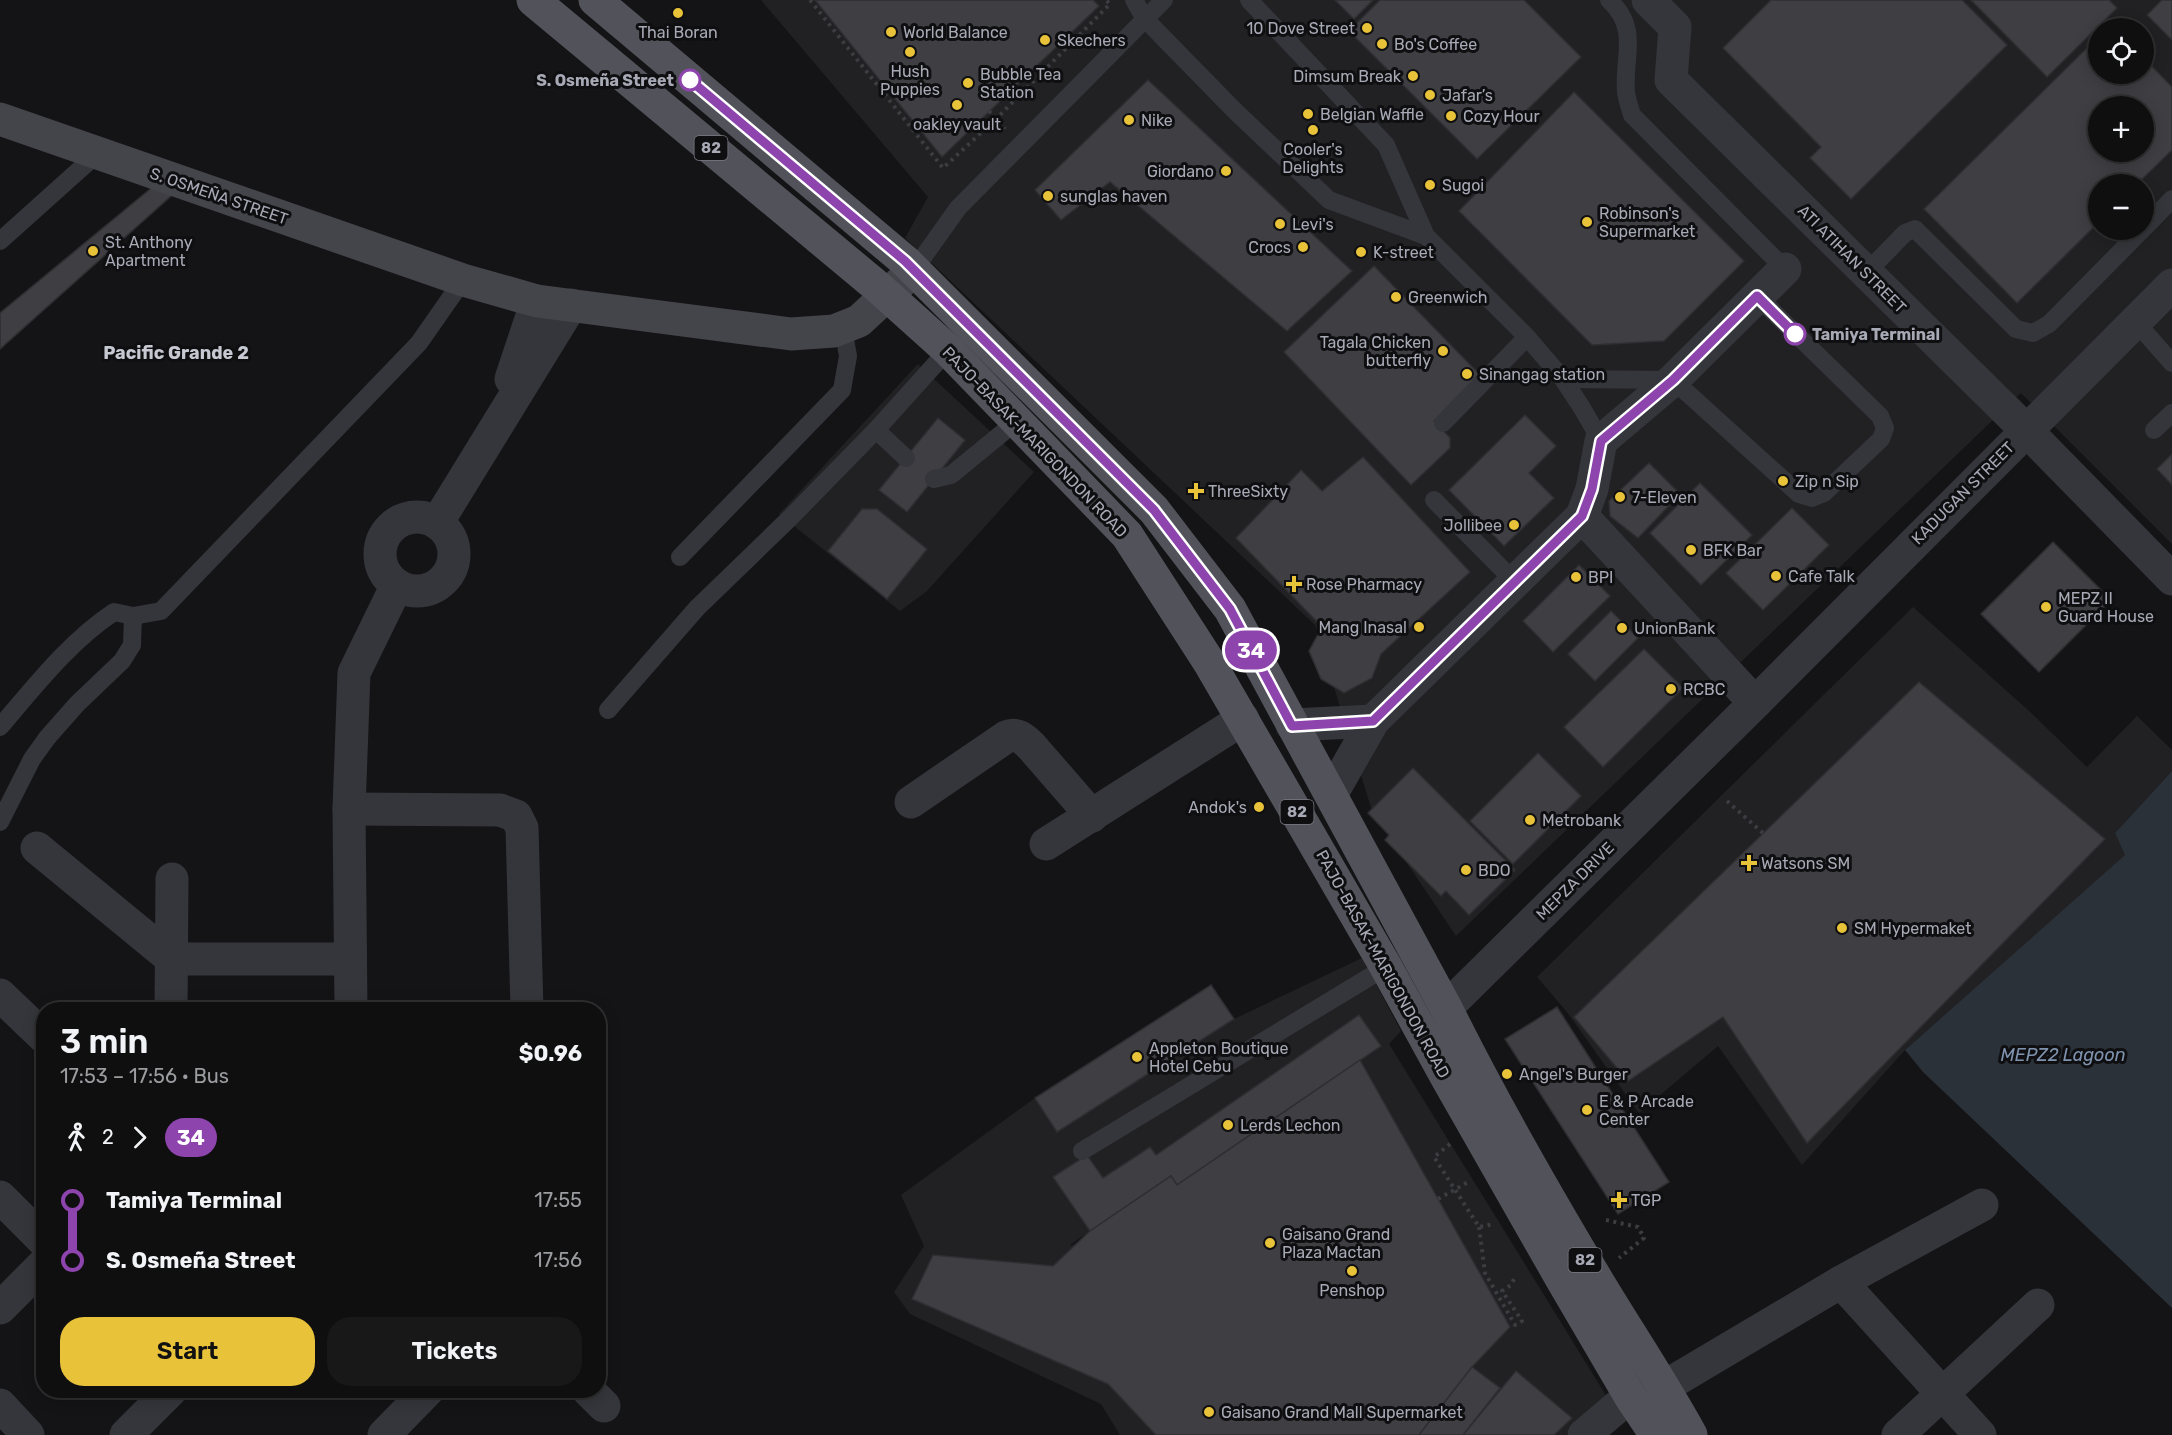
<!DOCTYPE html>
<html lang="en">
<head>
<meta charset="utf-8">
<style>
	body { margin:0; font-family:Rubik,sans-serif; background:#181819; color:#f1f3f6; height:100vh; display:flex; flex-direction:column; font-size:22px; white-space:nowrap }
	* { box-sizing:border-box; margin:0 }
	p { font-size:20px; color:#9b9c9f }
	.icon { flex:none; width:33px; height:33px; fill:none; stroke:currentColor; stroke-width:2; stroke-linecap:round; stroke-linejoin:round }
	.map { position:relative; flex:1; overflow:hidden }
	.sheet { position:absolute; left:36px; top:1002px; width:570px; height:396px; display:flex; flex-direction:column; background:#0f0f10; border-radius:24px; box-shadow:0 3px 15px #0003,0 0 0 2px #2f2f30 }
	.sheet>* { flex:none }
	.badge { padding:0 12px; border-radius:20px; font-size:21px; line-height:39px }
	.fabs { position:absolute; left:2088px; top:18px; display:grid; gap:12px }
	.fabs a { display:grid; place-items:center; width:66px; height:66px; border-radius:50%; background:#0f0f10; box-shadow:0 3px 15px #0003,0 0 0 2px #2f2f30; font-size:30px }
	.map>.badge { position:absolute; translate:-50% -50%; box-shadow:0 0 0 3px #fff }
	.legs { display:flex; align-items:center; gap:9px; height:66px; padding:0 24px; font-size:20px }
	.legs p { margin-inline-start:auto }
	.summary { display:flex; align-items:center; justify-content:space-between; height:102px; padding:0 24px }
	h1 { font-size:33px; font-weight:600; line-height:45px }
	.action { display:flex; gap:12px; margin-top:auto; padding:12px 24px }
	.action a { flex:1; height:69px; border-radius:24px; background:#e8c33a; color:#111; font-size:24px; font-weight:600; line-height:69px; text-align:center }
	.action a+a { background:#181819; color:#f1f3f6 }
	ul { padding:0 24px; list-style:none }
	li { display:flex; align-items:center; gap:21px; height:60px; font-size:22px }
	li i { display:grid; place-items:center; width:9px; height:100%; margin:0 8px; background:currentColor }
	li i::after { content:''; width:15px; height:15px; margin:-8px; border:4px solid; border-radius:50%; background:#0f0f10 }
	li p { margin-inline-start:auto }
	li:first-child i { background:linear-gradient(#0000 50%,currentColor 0) }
	li:last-child i { background:linear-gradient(currentColor 50%,#0000 0) }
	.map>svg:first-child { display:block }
	.built { fill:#212023; fill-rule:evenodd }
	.water { fill:#2b3139 }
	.building { fill:#3f3e43; stroke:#2f2e32; stroke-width:1.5; fill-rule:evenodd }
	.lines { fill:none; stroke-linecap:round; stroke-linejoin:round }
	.path { stroke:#3c3d42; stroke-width:4; stroke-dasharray:3 4.5; stroke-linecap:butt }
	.lane { stroke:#35363b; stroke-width:18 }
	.street { stroke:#35363b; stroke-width:33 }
	.secondary { stroke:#44444b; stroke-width:33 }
	.primary { stroke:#52525a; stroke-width:33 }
	.line-1-casing { stroke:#fff; stroke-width:14 }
	.line-1 { stroke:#8e44ad; stroke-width:9 }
	.poi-dot { fill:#e8c33a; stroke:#0f0f11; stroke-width:2 }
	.stop-1-dot { fill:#fff; stroke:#8e44ad; stroke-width:3 }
	.labels { text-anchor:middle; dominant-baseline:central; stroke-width:6; stroke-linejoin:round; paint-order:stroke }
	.shield { fill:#0f0f11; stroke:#797b84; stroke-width:1.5 }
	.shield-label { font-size:15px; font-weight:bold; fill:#a7a9b5 }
	.poi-label { font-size:16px; fill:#a7a9b5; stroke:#0f0f11; text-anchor:start }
	.stop-label { font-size:16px; font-weight:bold; fill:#a7a9b5; stroke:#0f0f11; text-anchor:end }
	.street-label { font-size:16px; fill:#a7a9b5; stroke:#0f0f11 }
	.neighbourhood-label { font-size:18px; font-weight:bold; fill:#c7c9d2; stroke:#0f0f11 }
	.water-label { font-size:18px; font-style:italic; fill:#7f93af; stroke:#0f0f11 }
</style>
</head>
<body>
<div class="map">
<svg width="2172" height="1435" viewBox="0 0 2172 1435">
	<rect width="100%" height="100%" fill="#141416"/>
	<g class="built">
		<path d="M761,0H2172V544L2021,393L1456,936L1372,811L1315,625L905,238L928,197ZM2098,28H2144V74H2098ZM2098,106H2144V152H2098ZM2098,184H2144V230H2098Z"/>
		<polygon points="918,364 1034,472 927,591 900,611 779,514"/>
		<polygon points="1913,607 2028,710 2087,767 2137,716 2172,750 2172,771 2115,833 2126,855 1905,1050 1802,1165 1718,1046 1639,1113 1567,1012 1537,977"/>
		<path d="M1362,958L1401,1031L1389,1044L1607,1397L1566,1435H1120L1101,1404L910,1314L894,1292L924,1246L901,1195L1035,1098L1211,985L1234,1019ZM1254,1129L1071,1246L1070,1245L1090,1231Z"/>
	</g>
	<polygon class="water" points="2172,771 2172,1308 1923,1072 1905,1050 2125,855 2115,833"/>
	<g class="building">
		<polygon points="815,0 1093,0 1099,6 942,157"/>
		<polygon points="1335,0 1373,0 1354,19"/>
		<polygon points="1380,0 1524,0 1581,57 1477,159 1349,31"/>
		<polygon points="1771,0 1962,0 2007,45 1851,199 1810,158 1821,147 1723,48"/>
		<polygon points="1971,0 2109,0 2117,8 2047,77"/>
		<polygon points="2162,0 2172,0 2172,40 2147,15"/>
		<path d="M2098,37V74H2144V58L2172,87V150L2137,184H2098V223L2017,303L1924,209ZM2098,106H2144V152H2098Z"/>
		<polygon points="1148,80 1352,271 1287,331 1110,182 1061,220 1035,190"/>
		<polygon points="1574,92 1744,261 1664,341 1592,345 1459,211"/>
		<polygon points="161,180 180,188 0,349 0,313"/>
		<polygon points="1374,266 1481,376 1434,421 1450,438 1450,448 1411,485 1284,352"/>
		<polygon points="1525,415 1556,446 1529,473 1554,498 1504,546 1449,490"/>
		<polygon points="938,418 965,440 907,512 879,490"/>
		<polygon points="2172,454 2172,485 2157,469"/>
		<polygon points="1363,457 1470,572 1381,654 1372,678 1344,693 1321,679 1309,651 1322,627 1236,538 1301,470 1322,491"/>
		<polygon points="1649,463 1680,494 1638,538 1610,516 1609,501"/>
		<polygon points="1700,483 1752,535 1701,585 1650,533"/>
		<polygon points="1792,508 1829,545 1763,610 1726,573"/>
		<polygon points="862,509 877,509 927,549 887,599 828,551"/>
		<polygon points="2053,542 2111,600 2039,672 1981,614"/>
		<polygon points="1579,565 1610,596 1553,652 1523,621"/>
		<polygon points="1611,611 1638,638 1595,681 1568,654"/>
		<polygon points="1644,649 1683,688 1603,767 1564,727"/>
		<polygon points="1919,682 2105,839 1807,1143 1723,1017 1628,1081 1574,1017"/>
		<polygon points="1538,753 1581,796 1513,864 1470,821"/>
		<polygon points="1413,768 1515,870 1469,915 1446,891 1441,896 1385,840 1389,835 1368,813"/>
		<polygon points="1211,985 1234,1019 1057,1132 1035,1098"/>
		<polygon points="1557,1007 1669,1182 1618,1214 1505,1039"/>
		<polygon points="1359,1015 1381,1046 1177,1185 1171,1176 1090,1231 1053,1177 1087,1155 1103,1178 1150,1147 1156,1155"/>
		<polygon points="1360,1060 1510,1327 1472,1367 1419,1435 1156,1435 1108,1384 912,1299 933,1255 1053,1266 1090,1231 1171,1176 1177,1185"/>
		<polygon points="1472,1367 1500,1388 1463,1435 1419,1435"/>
		<polygon points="1516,1371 1572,1418 1554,1435 1463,1435"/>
	</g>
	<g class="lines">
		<g class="path">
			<polyline points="810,0 943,168 996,119 1110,4 1106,0"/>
			<polyline points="989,111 1005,129"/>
			<polyline points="1727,801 1763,833"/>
			<polyline points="1450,1144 1434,1157 1479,1227 1494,1224"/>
			<polyline points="1438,1199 1470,1181"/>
			<polyline points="1606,1220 1638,1227 1644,1238 1619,1258"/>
			<polyline points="1479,1227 1485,1273 1515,1325 1522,1321 1502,1291 1511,1285 1515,1277"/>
		</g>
		<g class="lane">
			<polyline points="1134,0 1145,19 1235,111 1329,200 1426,236"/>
			<polyline points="1249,0 1386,145 1426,236 1527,337 1563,379 1582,408 1601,441"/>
			<path d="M1609,0C1640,29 1623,56 1626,92C1627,100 1630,108 1632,115L1785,269"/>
			<polyline points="2144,228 2172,199"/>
			<polyline points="0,241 97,154"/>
			<polyline points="914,270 958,208 1164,0"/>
			<polyline points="1866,273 1905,233 1915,229 2016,329 2033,333 2049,324 2142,230"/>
			<polyline points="2135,321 2172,363"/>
			<polyline points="1563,379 1673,380 1799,494 1812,498 1824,493 1881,439 1885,428 1880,416 1757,296"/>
			<polyline points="1443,423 1527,337"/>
			<polyline points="876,430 906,458"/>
			<polyline points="2154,430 2172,413"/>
			<polyline points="934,479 951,475 1017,421"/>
			<polyline points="1434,500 1514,581"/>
			<polyline points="680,557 842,390 848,356 843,328"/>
			<polyline points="608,710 697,608 790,518 876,430 948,350"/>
			<path d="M0,727C35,686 69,642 114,612L133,616L161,611L419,343L463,280"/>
			<polyline points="0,822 32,759 47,738 77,704 122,661 132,645 133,616"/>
			<polyline points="1082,1151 1386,967"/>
		</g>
		<g class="street">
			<polyline points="1648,0 1675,27 1671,80 2027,431 2172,579"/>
			<polyline points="511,379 537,301"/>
			<polyline points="1582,516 1755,703"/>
			<circle cx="417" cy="554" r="37"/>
			<polyline points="437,523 571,305"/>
			<polyline points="1292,725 1373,721"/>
			<polyline points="1331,795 1373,721 1582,516 1592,489 1601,441 1673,380 1785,269"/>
			<path d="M911,802L1006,737C1018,732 1024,739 1032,747L1092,816"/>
			<polyline points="349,809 500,810 516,816 522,828 527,1010"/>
			<polyline points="1046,844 1243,719"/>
			<polyline points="37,848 172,959 350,959"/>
			<polyline points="0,995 44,1037"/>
			<polyline points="1446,1008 1755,703 2172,285"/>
			<polyline points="171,1010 172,879"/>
			<polyline points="351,1010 349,809 354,673 397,585"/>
			<polyline points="0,1197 44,1241"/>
			<polyline points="1841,1282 1980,1435"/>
			<polyline points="0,1308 44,1264"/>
			<polyline points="1664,1387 1841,1282 1982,1205"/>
			<polyline points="588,1390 604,1406"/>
			<polyline points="0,1405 28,1435"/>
			<polyline points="126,1435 171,1390"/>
			<polyline points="384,1435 428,1390"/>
			<polyline points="1584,1435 1630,1396"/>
			<polyline points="1898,1435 2038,1305"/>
		</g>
		<polyline class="secondary" points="0,119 463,280 537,301 791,334 834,331 859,321 914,270"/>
		<g class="primary">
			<polyline points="533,0 879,288 948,350 1127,535 1209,662 1386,967 1447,1078 1561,1278 1630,1396 1656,1435"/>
			<path d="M595,0L905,261L1154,510L1230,609L1446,1008C1491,1099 1542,1188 1594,1275C1626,1329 1661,1380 1691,1435"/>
		</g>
	</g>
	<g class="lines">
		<g class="line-1-casing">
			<polyline id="line-1" points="690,80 905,261 1154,510 1230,609 1292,726 1373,721 1582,516 1592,489 1601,441 1673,380 1757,296 1795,334"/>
		</g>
		<use href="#line-1" class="line-1"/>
	</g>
	<g class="poi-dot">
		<circle cx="678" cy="13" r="6"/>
		<circle cx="1367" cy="28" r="6"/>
		<circle cx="891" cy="32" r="6"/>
		<circle cx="1045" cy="40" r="6"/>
		<circle cx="1382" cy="44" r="6"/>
		<circle cx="910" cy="52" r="6"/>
		<circle cx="1413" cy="76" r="6"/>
		<circle cx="968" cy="83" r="6"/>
		<circle cx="1430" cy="95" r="6"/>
		<circle cx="957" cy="105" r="6"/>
		<circle cx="1308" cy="114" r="6"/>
		<circle cx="1451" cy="116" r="6"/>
		<circle cx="1129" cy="120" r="6"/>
		<circle cx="1313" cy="130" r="6"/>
		<circle cx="1226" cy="171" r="6"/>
		<circle cx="1430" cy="185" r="6"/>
		<circle cx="1048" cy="196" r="6"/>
		<circle cx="1587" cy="222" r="6"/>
		<circle cx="1280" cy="224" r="6"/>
		<circle cx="1303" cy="247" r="6"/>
		<circle cx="93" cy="251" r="6"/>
		<circle cx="1361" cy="252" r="6"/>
		<circle cx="1396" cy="297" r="6"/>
		<circle cx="1443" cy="351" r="6"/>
		<circle cx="1467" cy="374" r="6"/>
		<circle cx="1783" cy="481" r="6"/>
		<path d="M1193 482h6v6h6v6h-6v6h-6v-6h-6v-6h6z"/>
		<circle cx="1620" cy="497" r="6"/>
		<circle cx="1514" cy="525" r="6"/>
		<circle cx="1691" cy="550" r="6"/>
		<circle cx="1776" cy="576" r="6"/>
		<circle cx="1576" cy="577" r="6"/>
		<path d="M1291 575h6v6h6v6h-6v6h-6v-6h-6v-6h6z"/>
		<circle cx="2046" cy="607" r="6"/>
		<circle cx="1419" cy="627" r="6"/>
		<circle cx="1622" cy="628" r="6"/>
		<circle cx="1671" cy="689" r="6"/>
		<circle cx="1259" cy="807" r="6"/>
		<circle cx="1530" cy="820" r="6"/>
		<path d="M1746 854h6v6h6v6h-6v6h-6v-6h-6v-6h6z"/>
		<circle cx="1466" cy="870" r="6"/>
		<circle cx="1842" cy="928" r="6"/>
		<circle cx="1137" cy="1057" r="6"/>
		<circle cx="1507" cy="1074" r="6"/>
		<circle cx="1587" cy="1110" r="6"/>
		<circle cx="1228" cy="1125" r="6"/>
		<path d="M1616 1191h6v6h6v6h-6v6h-6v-6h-6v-6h6z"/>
		<circle cx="1270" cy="1243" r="6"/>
		<circle cx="1352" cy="1271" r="6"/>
		<circle cx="1209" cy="1412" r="6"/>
	</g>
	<g class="stop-1-dot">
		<circle cx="690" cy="80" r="10"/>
		<circle cx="1795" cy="334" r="10"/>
	</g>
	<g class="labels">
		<g class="shield">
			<rect x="694.5" y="136" width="33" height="24" rx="4.5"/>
			<rect x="1280.5" y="800" width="33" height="24" rx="4.5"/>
			<rect x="1568.5" y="1248" width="33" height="24" rx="4.5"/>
		</g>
		<g class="shield-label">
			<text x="711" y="148">82</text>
			<text x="1297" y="812">82</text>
			<text x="1585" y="1260">82</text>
		</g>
		<g class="poi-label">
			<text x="1355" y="28" text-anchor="end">10 Dove Street</text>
			<text x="678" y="32" text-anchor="middle">Thai Boran</text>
			<text x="903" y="32">World Balance</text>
			<text x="1057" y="40">Skechers</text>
			<text x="1394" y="44">Bo's Coffee</text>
			<text x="910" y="71" text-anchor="middle">Hush<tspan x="910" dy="18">Puppies</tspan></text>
			<text x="980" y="74">Bubble Tea<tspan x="980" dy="18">Station</tspan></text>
			<text x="1401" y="76" text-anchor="end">Dimsum Break</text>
			<text x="1442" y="95">Jafar’s</text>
			<text x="1320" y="114">Belgian Waffle</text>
			<text x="1463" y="116">Cozy Hour</text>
			<text x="1141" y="120">Nike</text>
			<text x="957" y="124" text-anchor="middle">oakley vault</text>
			<text x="1313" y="149" text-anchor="middle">Cooler's<tspan x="1313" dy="18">Delights</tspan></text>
			<text x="1214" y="171" text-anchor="end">Giordano</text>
			<text x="1442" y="185">Sugoi</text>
			<text x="1060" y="196">sunglas haven</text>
			<text x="1599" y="213">Robinson's<tspan x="1599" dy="18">Supermarket</tspan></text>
			<text x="1292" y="224">Levi's</text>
			<text x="105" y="242">St. Anthony<tspan x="105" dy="18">Apartment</tspan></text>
			<text x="1291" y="247" text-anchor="end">Crocs</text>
			<text x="1373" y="252">K-street</text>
			<text x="1408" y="297">Greenwich</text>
			<text x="1431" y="342" text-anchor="end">Tagala Chicken<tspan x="1431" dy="18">butterfly</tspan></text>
			<text x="1479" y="374">Sinangag station</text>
			<text x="1795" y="481">Zip n Sip</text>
			<text x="1208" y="491">ThreeSixty</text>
			<text x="1632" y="497">7-Eleven</text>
			<text x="1502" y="525" text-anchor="end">Jollibee</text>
			<text x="1703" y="550">BFK Bar</text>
			<text x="1788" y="576">Cafe Talk</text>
			<text x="1588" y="577">BPI</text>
			<text x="1306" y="584">Rose Pharmacy</text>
			<text x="2058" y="598">MEPZ II<tspan x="2058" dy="18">Guard House</tspan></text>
			<text x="1407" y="627" text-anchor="end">Mang Inasal</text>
			<text x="1634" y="628">UnionBank</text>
			<text x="1683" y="689">RCBC</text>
			<text x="1247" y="807" text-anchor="end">Andok's</text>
			<text x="1542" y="820">Metrobank</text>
			<text x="1761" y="863">Watsons SM</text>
			<text x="1478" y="870">BDO</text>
			<text x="1854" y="928">SM Hypermaket</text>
			<text x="1149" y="1048">Appleton Boutique<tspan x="1149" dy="18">Hotel Cebu</tspan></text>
			<text x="1519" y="1074">Angel's Burger</text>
			<text x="1599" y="1101">E &amp; P Arcade<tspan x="1599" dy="18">Center</tspan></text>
			<text x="1240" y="1125">Lerds Lechon</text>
			<text x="1631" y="1200">TGP</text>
			<text x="1282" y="1234">Gaisano Grand<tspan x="1282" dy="18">Plaza Mactan</tspan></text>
			<text x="1352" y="1290" text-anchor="middle">Penshop</text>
			<text x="1221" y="1412">Gaisano Grand Mall Supermarket</text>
		</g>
		<g class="stop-label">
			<text x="674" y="80">S. Osmeña Street</text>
			<text x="1812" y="334" text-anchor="start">Tamiya Terminal</text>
		</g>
		<g class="street-label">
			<text transform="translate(219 196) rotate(19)">S. OSMEÑA STREET</text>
			<text transform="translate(1852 259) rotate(45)">ATI ATIHAN STREET</text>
			<text transform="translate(1035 442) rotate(46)">PAJO-BASAK-MARIGONDON ROAD</text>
			<text transform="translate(1963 493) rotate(-45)">KADUGAN STREET</text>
			<text transform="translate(1575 881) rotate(-45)">MEPZA DRIVE</text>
			<text transform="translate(1383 964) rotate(61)">PAJO-BASAK-MARIGONDON ROAD</text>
		</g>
		<g class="neighbourhood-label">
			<text x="176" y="353">Pacific Grande 2</text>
		</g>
		<g class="water-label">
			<text x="2063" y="1055">MEPZ2 Lagoon</text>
		</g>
	</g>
</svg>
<div class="fabs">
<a><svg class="icon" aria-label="locate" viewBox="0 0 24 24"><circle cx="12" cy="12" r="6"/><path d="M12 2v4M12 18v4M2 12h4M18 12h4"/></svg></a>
<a>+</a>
<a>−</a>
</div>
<b class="badge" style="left:1251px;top:650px;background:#8e44ad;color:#fff">34</b>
<section class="sheet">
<div class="summary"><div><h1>3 min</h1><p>17:53 – 17:56 · Bus</p></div><b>$0.96</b></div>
<div class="legs"><svg class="icon" aria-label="walk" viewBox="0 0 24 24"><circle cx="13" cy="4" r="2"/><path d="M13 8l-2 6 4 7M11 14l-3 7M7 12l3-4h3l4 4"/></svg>2<svg class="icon" aria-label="forward" viewBox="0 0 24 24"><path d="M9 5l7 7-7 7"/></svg><b class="badge" style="background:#8e44ad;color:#fff">34</b></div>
<ul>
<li><i style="color:#8e44ad"></i><b>Tamiya Terminal</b><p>17:55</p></li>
<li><i style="color:#8e44ad"></i><b>S. Osmeña Street</b><p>17:56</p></li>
</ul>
<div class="action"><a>Start</a><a>Tickets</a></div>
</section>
</div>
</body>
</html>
